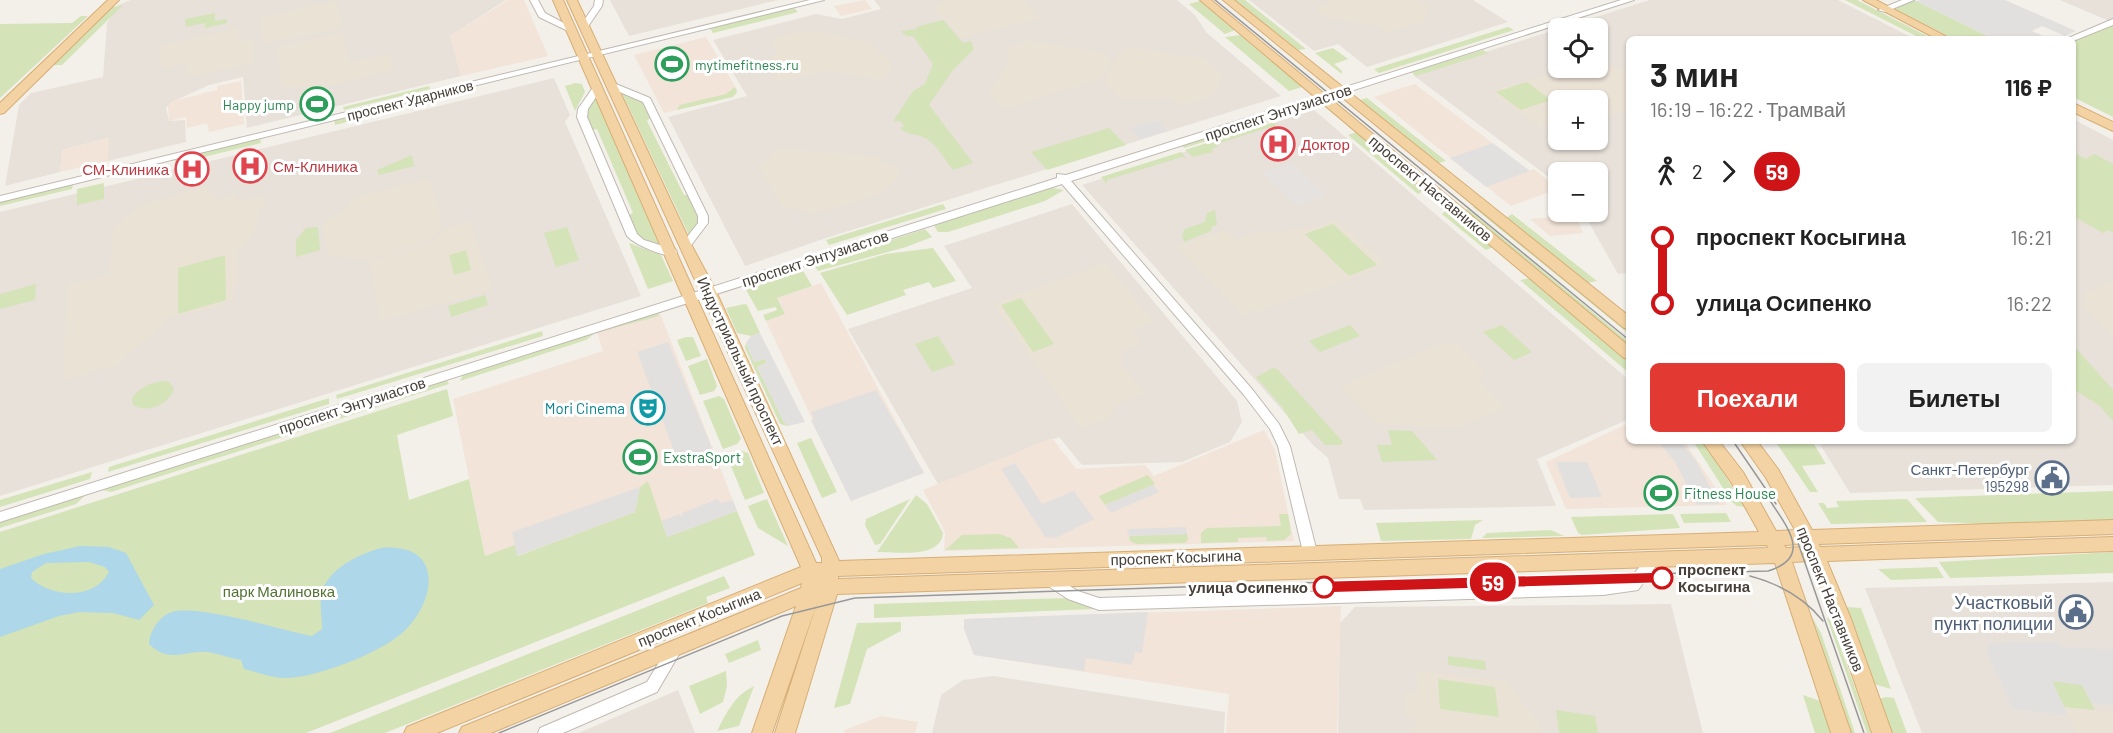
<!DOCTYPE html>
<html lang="ru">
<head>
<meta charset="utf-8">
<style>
	body { margin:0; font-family:Barlow,sans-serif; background:#f2f2f2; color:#222; height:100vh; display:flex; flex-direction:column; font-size:22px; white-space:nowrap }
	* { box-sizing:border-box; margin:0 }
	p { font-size:20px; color:#767676 }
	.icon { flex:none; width:33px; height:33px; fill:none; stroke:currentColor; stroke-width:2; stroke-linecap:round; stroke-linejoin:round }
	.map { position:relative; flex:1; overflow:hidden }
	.side { position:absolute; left:1626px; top:36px; width:450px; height:408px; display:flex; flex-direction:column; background:#fff; border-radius:9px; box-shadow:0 2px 4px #0004 }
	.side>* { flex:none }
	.badge { padding:0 12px; border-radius:20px; font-size:21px; line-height:39px }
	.buttons { position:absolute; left:1548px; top:18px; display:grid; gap:12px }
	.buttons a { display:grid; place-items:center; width:60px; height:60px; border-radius:9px; background:#fff; box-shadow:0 2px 4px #0004; font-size:30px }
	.map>.badge { position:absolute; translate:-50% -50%; box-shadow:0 0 0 3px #fff }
	.legs { display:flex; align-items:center; gap:9px; height:66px; padding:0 24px; font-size:20px }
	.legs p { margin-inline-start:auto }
	.headline { display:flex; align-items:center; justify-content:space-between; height:102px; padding:0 24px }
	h1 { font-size:33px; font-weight:700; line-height:45px }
	.action { display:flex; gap:12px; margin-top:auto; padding:12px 24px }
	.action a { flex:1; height:69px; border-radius:9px; background:#e23933; color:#fff; font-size:24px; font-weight:700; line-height:69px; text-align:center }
	.action a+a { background:#f2f2f2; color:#222 }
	ul { padding:0 24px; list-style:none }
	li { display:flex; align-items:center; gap:21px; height:66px; font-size:22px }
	li i { display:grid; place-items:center; width:9px; height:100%; margin:0 8px; background:currentColor }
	li i::after { content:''; width:15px; height:15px; margin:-8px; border:4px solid; border-radius:50%; background:#fff }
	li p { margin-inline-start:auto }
	li:first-child i { background:linear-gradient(#0000 50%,currentColor 0) }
	li:last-child i { background:linear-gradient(currentColor 50%,#0000 0) }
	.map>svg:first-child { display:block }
	.residential { fill:#e7e1d9; fill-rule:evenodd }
	.commercial { fill:#f2e4d8 }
	.industrial { fill:#e6e2df }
	.education { fill:#ebe2d6 }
	.green { fill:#d4e3b8 }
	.parking { fill:#e2e0de }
	.water { fill:#aed7e9; fill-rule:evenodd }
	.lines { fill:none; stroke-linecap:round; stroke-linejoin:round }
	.minor-casing { stroke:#c1b9b1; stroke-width:2 }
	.major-casing { stroke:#d7ae75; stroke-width:2 }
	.minor { fill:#fff; fill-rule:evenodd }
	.major { fill:#f3d3a3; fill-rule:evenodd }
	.tram { stroke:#989898; stroke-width:1.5 }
	.line-1 { fill:#ce1417; stroke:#fff; stroke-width:1.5 }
	.stop-1-dot { fill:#fff; stroke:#ce1417; stroke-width:3 }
	.labels { text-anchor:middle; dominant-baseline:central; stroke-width:6; stroke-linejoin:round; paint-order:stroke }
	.far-leisure-label { font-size:14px; fill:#27864d; stroke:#fff; text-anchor:start }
	.far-street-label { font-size:14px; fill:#474039; stroke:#fff }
	.street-label { font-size:15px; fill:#474039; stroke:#fff }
	.health-label { font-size:15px; fill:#be3a42; stroke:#fff; text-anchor:start }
	.culture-label { font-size:15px; fill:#0d838f; stroke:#fff; text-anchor:end }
	.leisure-label { font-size:15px; fill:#27864d; stroke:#fff; text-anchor:start }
	.service-label { font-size:15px; fill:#4e5e75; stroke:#fff; text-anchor:end }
	.stop-label { font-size:15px; font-weight:bold; fill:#474039; stroke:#fff; text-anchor:start }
	.park-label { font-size:15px; fill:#527232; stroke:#fff }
	.near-service-label { font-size:18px; fill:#4e5e75; stroke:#fff; text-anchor:end }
</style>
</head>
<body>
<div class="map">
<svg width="2113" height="733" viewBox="0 0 2113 733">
	<rect width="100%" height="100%" fill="#f3f0ea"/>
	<g class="residential">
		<polygon points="131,0 506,0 450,36 461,76 247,128 243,77 209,85 172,102 166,108 169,121 185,120 186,142 108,161 108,138 62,150 60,172 5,186 19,105 31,93 103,77 107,23 118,5"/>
		<polygon points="610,0 778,0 629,36"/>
		<polygon points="874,0 1177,0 1195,15 1206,32 1281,96 826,238 745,266 668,117 747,96 713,40 816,14 842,19 881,9"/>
		<polygon points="1249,0 1473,0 1508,22 1367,67 1338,44 1314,51"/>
		<path d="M1650,0H1838L1915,39H1629V273L1618,274L1583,212H1598V172H1558V184L1413,75L1558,29V68H1598V28H1560ZM1558,100H1598V140H1558Z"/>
		<polygon points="2060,0 2113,0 2113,20 2109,21"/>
		<polygon points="554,78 570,115 565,122 641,296 0,496 0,212"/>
		<polygon points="1314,110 1629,380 1629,419 1537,459 1556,506 1364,510 1360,499 1339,499 1328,458 1313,445 1082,185"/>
		<polygon points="2073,119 2113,140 2113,485 1850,493 1818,441 2073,441"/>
		<polygon points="1072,204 1237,401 1242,422 1230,442 1182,462 1082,465 1059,437 938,484 848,329 972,288 944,246"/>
		<polygon points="2113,582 2113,733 1922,733 1865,588"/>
		<polygon points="1671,604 1703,733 1338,733 1340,623 1355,607"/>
		<polygon points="994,676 1225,712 1224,733 932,733 941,695 963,680"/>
		<polygon points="678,690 695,733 579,733 581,732"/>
	</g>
	<g class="commercial">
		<polygon points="508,0 524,0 548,56 461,76 450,36"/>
		<polygon points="865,0 872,9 841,16 834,6"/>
		<polygon points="706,37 737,90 736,95 664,113 634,55"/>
		<polygon points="241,81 244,124 209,132 207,123 187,128 186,117 169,121 168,105 177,100 217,90 217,86"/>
		<polygon points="1415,84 1529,171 1534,169 1558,189 1511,206 1374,97"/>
		<polygon points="109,138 108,161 60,172 62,150"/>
		<polygon points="1575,215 1583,233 1550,236 1530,219"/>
		<polygon points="821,283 924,473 851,501 766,321 785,314 777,298"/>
		<polygon points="660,313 737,511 667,537 656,505 517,556 485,556 453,399 603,351 597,332"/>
		<polygon points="1629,423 1629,441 1684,441 1727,505 1566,509 1546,462"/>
		<polygon points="1264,430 1275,450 1294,541 944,551 945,532 923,490 1052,438 1076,469 1145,465 1154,476"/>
		<polygon points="1341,606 1337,733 1226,733 1229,694 974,655 964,629 964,619"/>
		<polygon points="881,716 918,722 915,733 844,733 845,730"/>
	</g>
	<polygon class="industrial" points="1291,163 1326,195 1297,206 1262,173"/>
	<g class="education">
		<polygon points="947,0 1023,0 1040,18 961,38 933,8"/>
		<polygon points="1329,0 1418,0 1430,8 1423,22 1388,32 1381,27 1327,18 1316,10"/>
		<polygon points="335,1 338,3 343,25 338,29 263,44 260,19 263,17"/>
		<polygon points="238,28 239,42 254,39 254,63 187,77 186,63 165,68 160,65 160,46"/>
		<polygon points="797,32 819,32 871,42 892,64 892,69 885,80 827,71 791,80 775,80 764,63 778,53 771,40"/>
		<polygon points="339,33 344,34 348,60 354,62 390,53 393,71 317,88 281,87 277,47"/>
		<polygon points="1028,41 1101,52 1112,63 1100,79 1004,109 989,93 1010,60 1007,54 1008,47"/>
		<polygon points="1130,47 1205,59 1223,75 1214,95 1179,106 1168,97 1161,99 1120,99 1102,80 1110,72 1118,53"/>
		<polygon points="1598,63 1629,70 1629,114 1622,112 1598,118 1598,100 1558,100 1558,124 1540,127 1491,91 1570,68 1598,68"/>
		<polygon points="778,148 880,157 884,165 893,163 901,175 880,194 814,214 782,206 759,167"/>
		<polygon points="428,178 430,178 443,226 429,242 369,260 328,256 322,224 326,220 342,213 356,197"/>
		<polygon points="202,186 219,199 236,194 237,201 265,195 266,204 259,211 257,227 237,253 238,284 234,286 234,298 217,307 165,318 164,324 116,365 63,381 67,285 109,274 113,228 138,207"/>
		<polygon points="1337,220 1387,265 1257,312 1254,309 1246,312 1248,315 1244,317 1177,247 1225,230 1236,240 1260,231 1277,233 1290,228 1315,227"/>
		<polygon points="471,221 492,290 380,321 369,262 431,243 442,230"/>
		<polygon points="1105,263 1154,322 1133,330 1142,344 1122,351 1122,365 1145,394 1118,404 1110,417 1081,428 992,303"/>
		<polygon points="2113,280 2113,338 2084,307 2084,294"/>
		<polygon points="1455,341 1485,370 1479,382 1505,408 1456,428 1378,424 1340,386 1444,342 1447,345"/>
		<polygon points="1417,671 1506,681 1540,725 1542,733 1410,733 1417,723 1405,714 1405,693 1418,694"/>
		<polygon points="2064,707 2113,712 2113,733 2077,733"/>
	</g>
	<g class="green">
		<polygon points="1235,0 1245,0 1306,49 1298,50"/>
		<polygon points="1845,0 1857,0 1927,36 1920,38"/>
		<polygon points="1914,0 1994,39 1954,39 1893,8"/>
		<polygon points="1200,1 1235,30 1225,34 1189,4"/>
		<polygon points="123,5 62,65 53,65 108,8"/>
		<polygon points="794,8 798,12 713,33 710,28"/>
		<polygon points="215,13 215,21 227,19 227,23 205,28 205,23 186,27 185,19"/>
		<polygon points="81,16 88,16 0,98 0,24 72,23"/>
		<path d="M943,20L963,43L971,41L974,49L952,71L929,105L973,163L953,170C945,160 937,145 927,139C918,133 907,136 900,128L904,126L900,121L895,122L894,120L913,91L925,84L933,64L913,36H907L901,31L917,29L916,27Z"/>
		<polygon points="2113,25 2113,117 2073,97 2073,41"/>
		<polygon points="1508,27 1514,30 1379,73 1374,69"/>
		<polygon points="1240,35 1302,87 1289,91 1225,37"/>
		<polygon points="1333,48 1348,59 1334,64 1342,71 1342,74 1315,53"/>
		<polygon points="1483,50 1488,53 1416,76 1411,72"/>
		<polygon points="1527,82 1551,100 1521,110 1496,92"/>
		<polygon points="575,83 582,84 585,92 575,111 565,86"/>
		<polygon points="429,86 430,89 344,110 343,107"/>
		<polygon points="735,87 737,92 733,97 677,110 680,105 726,94"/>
		<polygon points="454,91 455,95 335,125 334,120"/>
		<polygon points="621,91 644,100 651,117 647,121 684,195 689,195 701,219 689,235"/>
		<polygon points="594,98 596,98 659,245 636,237 628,216 633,213 597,129 592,130 585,116"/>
		<polygon points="1367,98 1446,161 1438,163 1360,100"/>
		<polygon points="1266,118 1272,121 1184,148 1182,145"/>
		<polygon points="1274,122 1278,128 1270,127 1217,144 1218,146 1212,149 1213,152 1193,157 1185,150"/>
		<polygon points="1109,128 1126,145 1047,170 1031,152"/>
		<polygon points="1357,132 1425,190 1418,194 1348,135"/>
		<polygon points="260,138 261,143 175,164 175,159"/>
		<polygon points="1181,152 1186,158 1182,157 1107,180 1107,184 1101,177"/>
		<polygon points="2073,152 2085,159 2095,154 2113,164 2113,233 2109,230 2103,233 2073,216"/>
		<polygon points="412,155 414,166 379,175 377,170"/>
		<polygon points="104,183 104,199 77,205 77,189"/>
		<polygon points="73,184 72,189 0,206 0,202"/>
		<polygon points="1048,187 1064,190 1045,201 948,232 938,232 933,224"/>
		<polygon points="943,204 946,209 829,245 826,240"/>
		<polygon points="1476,206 1629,331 1629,334 1473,207"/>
		<polygon points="1448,209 1493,247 1486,250 1442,214"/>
		<polygon points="1468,209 1629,342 1629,346 1465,210"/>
		<polygon points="1215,210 1217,225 1212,227 1211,231 1184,242 1182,235 1185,229 1205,222 1207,213"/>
		<polygon points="1512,214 1597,281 1587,283 1506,218"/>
		<polygon points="1333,224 1377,265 1349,276 1305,234"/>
		<polygon points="318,227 320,250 296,257 296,240 306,228"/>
		<polygon points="567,227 579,260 556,267 544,233"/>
		<polygon points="925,229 932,237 906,247 818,271 814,265"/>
		<polygon points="629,243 661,255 673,281 648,289"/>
		<polygon points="933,248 956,281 933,288 929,282 903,290 906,295 847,315 820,273 886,254"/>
		<polygon points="466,250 471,270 454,275 449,255"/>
		<polygon points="225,255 226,300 178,314 178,268"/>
		<polygon points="802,269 812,286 777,298 785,314 766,321 763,315 777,310 776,307 758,311 746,290"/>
		<polygon points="1531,278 1629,362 1629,373 1520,280"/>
		<polygon points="36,284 35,300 0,309 0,294"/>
		<polygon points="485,295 488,305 451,317 448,306"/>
		<polygon points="1021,298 1054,344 1033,352 1001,305"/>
		<polygon points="745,304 747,305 760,333 751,336 737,333 726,308"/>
		<polygon points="657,312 659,316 595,333 586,340 460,381 464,373"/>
		<polygon points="1350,325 1360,336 1320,352 1309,341"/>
		<polygon points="1502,325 1532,352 1514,360 1483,332"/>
		<polygon points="542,331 543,336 337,399 336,395"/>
		<polygon points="938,336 955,364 932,372 915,344"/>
		<polygon points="686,337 693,337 701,356 686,361 677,340"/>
		<polygon points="746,343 754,362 765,359 767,363 757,367 788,426 780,424 745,348"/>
		<polygon points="2073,345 2113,390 2113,421 2100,406 2073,389"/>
		<polygon points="707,359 717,386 714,391 700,395 688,366"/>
		<polygon points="1273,368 1277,369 1343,442 1341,445 1325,445 1312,430 1299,434 1282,407 1256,377"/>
		<polygon points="445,378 449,384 111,492 99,489"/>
		<path d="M163,381L169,382L174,389C169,404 147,414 133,405L132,398C140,387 150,383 163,381Z"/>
		<polygon points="447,389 453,416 397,435 409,500 469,479 485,556 515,545 518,556 635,512 640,487 648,481 667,537 737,511 755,555 306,733 0,733 0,532"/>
		<polygon points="719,396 724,399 741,439 737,444 723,449 703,401"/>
		<polygon points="329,398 329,404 108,472 109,467"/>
		<polygon points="1388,430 1412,431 1437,460 1382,462 1377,445 1392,445"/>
		<polygon points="811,438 837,492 822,498 797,443"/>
		<polygon points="1693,441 1703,441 1745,507 1737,506 1732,502"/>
		<polygon points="1775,441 1812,441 1826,464 1802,466 1818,492 1810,492"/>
		<polygon points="739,450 748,453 764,493 745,500 726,454"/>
		<polygon points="92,472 90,479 0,507 0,500"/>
		<polygon points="1148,475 1155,484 1105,505 1099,496"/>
		<polygon points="2113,491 2113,520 1987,524 1938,522 1915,498"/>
		<polygon points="89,492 76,504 0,528 0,520"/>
		<path d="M916,495L927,504L943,533C941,559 896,552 877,552Z"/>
		<polygon points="767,499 788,546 758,528 748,506"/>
		<polygon points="910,499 880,544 875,545 865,525 866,519"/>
		<polygon points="1907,499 1927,522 1831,524 1818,503 1824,503 1827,508 1839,507 1836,501"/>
		<polygon points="1726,513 1731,522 1684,523 1680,514"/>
		<polygon points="1279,514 1288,514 1291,534 1284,540 1267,541 1266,537 1238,538 1238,542 1201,543 1201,533 1207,528 1281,526"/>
		<polygon points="1673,514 1680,528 1582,535 1578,533 1571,517"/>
		<polygon points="1483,520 1475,525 1471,539 1381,541 1376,523"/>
		<polygon points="1551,530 1564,536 1482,538 1487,533"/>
		<polygon points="999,534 1011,538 1019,548 945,550 962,535"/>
		<polygon points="1187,534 1188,540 1185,543 1136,544 1130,541 1129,536"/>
		<polygon points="2113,552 2113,573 1950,578 1939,562"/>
		<polygon points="1937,567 1944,578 1891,580 1878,569"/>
		<polygon points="724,576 730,588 706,597 708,603 385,733 330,733"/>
		<polygon points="1068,598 1095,609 874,618 874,604"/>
		<polygon points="1846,607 1861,608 1891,689 1874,684"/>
		<polygon points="1812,617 1821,633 1855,733 1851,733"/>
		<polygon points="1827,618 1830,618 1871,733 1867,733"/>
		<polygon points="901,622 901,631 867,649 850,704 834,708 857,623"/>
		<polygon points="758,640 761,650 729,663 725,654"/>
		<polygon points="1448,656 1485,661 1486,670 1448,665"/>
		<polygon points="726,671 727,686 723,702 700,714 689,686"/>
		<polygon points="1438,679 1495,687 1499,717 1440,709"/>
		<polygon points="2052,681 2082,685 2095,710 2064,707"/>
		<path d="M754,686L739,726L717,731C727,712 734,696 754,686Z"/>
		<polygon points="1803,695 1820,701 1831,733 1815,733"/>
		<polygon points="1886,697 1894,698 1907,733 1892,733 1879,699"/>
		<polygon points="1556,710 1595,716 1598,733 1559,733"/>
	</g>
	<g class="parking">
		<polygon points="1920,0 2005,0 2076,31 2065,36 2042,26 2032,31 2050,39 1994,39 1916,1"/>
		<polygon points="1153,121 1158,122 1167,131 1140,139 1130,128"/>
		<polygon points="1493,143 1530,171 1486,187 1450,158"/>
		<polygon points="760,333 805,422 788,426 783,421 757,367 767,363 765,359 754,362 746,343 751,336"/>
		<polygon points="668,342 712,448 678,461 637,352"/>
		<polygon points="876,390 924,473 851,501 811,420 814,419 811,412"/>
		<polygon points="1680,441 1696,461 1719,504 1697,505 1675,462 1659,442"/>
		<polygon points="1556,462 1587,462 1602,497 1570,498"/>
		<polygon points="1015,463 1042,504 1074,491 1094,519 1055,538 1045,537 1001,469"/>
		<polygon points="1153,485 1159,492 1111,513 1105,505"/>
		<polygon points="640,487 635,512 517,556 512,532"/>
		<polygon points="717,499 720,503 733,500 737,511 667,537 662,521 679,514 682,517 682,513"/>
		<polygon points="1186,527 1187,534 1129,536 1127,529"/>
		<polygon points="1148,612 1142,653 1135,652 1132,665 1086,658 1084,671 974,655 964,629 964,619"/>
		<polygon points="2057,642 2062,648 2113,649 2113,705 2092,703 2082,685 2052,681 2068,715 2013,709 1986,651 1991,643"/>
	</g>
	<g class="water">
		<path d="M80,546L109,547L126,553L154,605L139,620L113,613L80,612L59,616L0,637V569L44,554ZM89,562L105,567L109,572C95,600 51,598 31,578L32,572L46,563Z"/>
		<path d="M381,548C445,542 437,603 401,634C377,654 316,678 285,678C272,678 257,672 244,669L241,660C230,658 219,654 208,652C186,650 169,664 149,644C150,631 159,616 172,612C199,604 281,630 312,636L322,629C322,618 320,606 321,596C325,570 359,554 381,548Z"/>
	</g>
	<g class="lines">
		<g class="minor-casing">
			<g id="minor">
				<polygon points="530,0 538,0 545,13 575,29 568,31 539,17"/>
				<polygon points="595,0 603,0 602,6 587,28 581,28 580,26 594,6"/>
				<polygon points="810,0 824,0 0,202 0,196"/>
				<polygon points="1621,0 1634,0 1071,181 1252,389 1279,424 1290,446 1317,552 1315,556 1310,558 1305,556 1303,552 1278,446 1270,429 1244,395 1062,184 0,522 0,512 1057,178 1057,174 1066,175"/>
				<polygon points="1902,0 1914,0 1885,12 1878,10"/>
				<polygon points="2113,19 2113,25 2073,41 2073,39 2066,39"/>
				<polygon points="611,82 650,98 708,216 708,223 689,248 685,250 680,246 698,223 698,216 643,102 608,87 606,85"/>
				<path d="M597,85L602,88L588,109L587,117L637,234L644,240L676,250L677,253L676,256C664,257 635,245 627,236L577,117L578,109L594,86Z"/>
				<polygon points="1654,553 1659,555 1661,559 1638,590 1603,595 1099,610 1068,599 1042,582 1040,578 1042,574 1047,572 1078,591 1099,598 1603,583 1629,580 1649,555"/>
				<polygon points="675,642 680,644 682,649 657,692 563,733 538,733 540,728 647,682 670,644"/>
			</g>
		</g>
		<g class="major-casing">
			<g id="major">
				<polygon points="108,0 119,0 4,113 0,114 0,103"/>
				<path d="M553,0H563L816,563H822V558L567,0H577L692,246L714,287L839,561L1759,532L1731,482L1702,441H1719L1743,472L1776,531L1795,530L1766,478L1740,441H1757L1778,469L1812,530L2113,520V534L1819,544L1820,547L2113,537V551L1827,561L1851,619L1892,733H1872L1833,619L1810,561L1792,562L1851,733H1831L1775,563L837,594L795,733H775L819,597L772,733H752L796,606L491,733H459L462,727L801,588L802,583L437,733H404L407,727L801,567ZM1802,544L1804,547L1786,548L1784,545ZM1767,545L1768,548L838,579V576Z"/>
				<polygon points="1200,0 1211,0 1629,346 1629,359 1624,358"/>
				<polygon points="1223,0 1234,0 1629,316 1629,329 1624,328"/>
				<polygon points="1863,0 1876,0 1951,39 1937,39"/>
				<polygon points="2073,103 2113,122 2113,131 2073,112"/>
			</g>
		</g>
		<use href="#minor" class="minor"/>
		<use href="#major" class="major"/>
		<g class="tram">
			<polyline points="1215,0 1629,340"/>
			<polyline points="1733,441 1776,504"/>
			<polyline points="1796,537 1864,733"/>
			<path d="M1750,576C1780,584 1804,597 1823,621"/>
			<path d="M499,733L782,616L855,598L1358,581L1768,571C1814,557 1786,526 1769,499"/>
		</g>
	</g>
	<polygon class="line-1" points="1662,572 1669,578 1662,583 1324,593 1317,587 1324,581"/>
	<defs>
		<g id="stadium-ring" transform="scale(1.725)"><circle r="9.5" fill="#fff" stroke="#2e9e5b" stroke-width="1.5"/><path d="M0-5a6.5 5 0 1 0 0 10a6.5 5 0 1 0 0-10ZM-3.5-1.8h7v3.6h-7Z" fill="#2e9e5b"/></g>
		<g id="hospital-ring" transform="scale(1.725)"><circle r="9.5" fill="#fff" stroke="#e0444e" stroke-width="1.5"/><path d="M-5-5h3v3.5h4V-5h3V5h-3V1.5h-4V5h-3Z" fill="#e0444e"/></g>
		<g id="theatre-ring" transform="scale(1.725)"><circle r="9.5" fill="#fff" stroke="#0f9aa8" stroke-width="1.5"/><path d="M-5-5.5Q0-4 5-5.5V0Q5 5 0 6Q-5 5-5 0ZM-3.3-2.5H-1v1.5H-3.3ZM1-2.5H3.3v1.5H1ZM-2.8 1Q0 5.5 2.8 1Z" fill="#0f9aa8"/></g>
		<g id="civic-ring" transform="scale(1.725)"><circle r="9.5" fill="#fff" stroke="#5c6f8a" stroke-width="1.5"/><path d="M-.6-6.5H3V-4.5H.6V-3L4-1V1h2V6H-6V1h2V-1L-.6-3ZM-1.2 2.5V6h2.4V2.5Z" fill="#5c6f8a"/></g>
	</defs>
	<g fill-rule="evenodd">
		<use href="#stadium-ring" x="672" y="64"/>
		<use href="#stadium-ring" x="317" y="104"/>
		<use href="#hospital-ring" x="1278" y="144"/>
		<use href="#hospital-ring" x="250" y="166"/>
		<use href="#hospital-ring" x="192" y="169"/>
		<use href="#theatre-ring" x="648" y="408"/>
		<use href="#stadium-ring" x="640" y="457"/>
		<use href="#civic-ring" x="2052" y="478"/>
		<use href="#stadium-ring" x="1661" y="493"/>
		<use href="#civic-ring" x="2076" y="612"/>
	</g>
	<g class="stop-1-dot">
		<circle cx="1662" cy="578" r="10"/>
		<circle cx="1324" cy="587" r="10"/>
	</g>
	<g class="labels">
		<g class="far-leisure-label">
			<text x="695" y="64">mytimefitness.ru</text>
			<text x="294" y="104" text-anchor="end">Happy jump</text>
		</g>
		<g class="far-street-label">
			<text transform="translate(410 100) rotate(-14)">проспект Ударников</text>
		</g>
		<g class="street-label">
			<text transform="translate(1278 112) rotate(-18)">проспект Энтузиастов</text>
			<text transform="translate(1431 188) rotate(40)">проспект Наставников</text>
			<text transform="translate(815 258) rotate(-18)">проспект Энтузиастов</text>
			<text transform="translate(741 361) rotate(65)">Индустриальный проспект</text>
			<text transform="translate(352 405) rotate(-18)">проспект Энтузиастов</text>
			<text transform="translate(1176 557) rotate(-2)">проспект Косыгина</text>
			<text transform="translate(1831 599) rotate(68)">проспект Наставников</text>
			<text transform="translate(699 617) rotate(-22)">проспект Косыгина</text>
		</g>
		<g class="health-label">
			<text x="1301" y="144">Доктор</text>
			<text x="273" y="166">См-Клиника</text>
			<text x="169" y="169" text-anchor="end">СМ-Клиника</text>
		</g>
		<g class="culture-label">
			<text x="625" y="408">Mori Cinema</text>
		</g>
		<g class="leisure-label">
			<text x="663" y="457">ExstraSport</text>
			<text x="1684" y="493">Fitness House</text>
		</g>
		<g class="service-label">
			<text x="2029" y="469">Санкт-Петербург<tspan x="2029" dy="17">195298</tspan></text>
		</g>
		<g class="stop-label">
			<text x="1678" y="569">проспект<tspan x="1678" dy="17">Косыгина</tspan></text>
			<text x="1308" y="587" text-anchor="end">улица Осипенко</text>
		</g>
		<g class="park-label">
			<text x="279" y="591">парк Малиновка</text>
		</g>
		<g class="near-service-label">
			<text x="2053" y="602">Участковый<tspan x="2053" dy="21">пункт полиции</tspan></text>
		</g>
	</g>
</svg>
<div class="buttons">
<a><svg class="icon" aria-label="locate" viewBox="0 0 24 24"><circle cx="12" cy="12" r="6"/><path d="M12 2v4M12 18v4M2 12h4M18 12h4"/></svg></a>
<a>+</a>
<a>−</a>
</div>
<b class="badge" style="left:1493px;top:582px;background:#ce1417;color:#fff">59</b>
<section class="side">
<div class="headline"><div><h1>3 мин</h1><p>16:19 – 16:22 · Трамвай</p></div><b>116 ₽</b></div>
<div class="legs"><svg class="icon" aria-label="walk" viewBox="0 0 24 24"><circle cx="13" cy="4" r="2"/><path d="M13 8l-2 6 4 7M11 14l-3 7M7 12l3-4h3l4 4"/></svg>2<svg class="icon" aria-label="forward" viewBox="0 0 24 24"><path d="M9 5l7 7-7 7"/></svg><b class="badge" style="background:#ce1417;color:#fff">59</b></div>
<ul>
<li><i style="color:#ce1417"></i><b>проспект Косыгина</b><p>16:21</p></li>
<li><i style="color:#ce1417"></i><b>улица Осипенко</b><p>16:22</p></li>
</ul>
<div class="action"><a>Поехали</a><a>Билеты</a></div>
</section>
</div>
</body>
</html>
